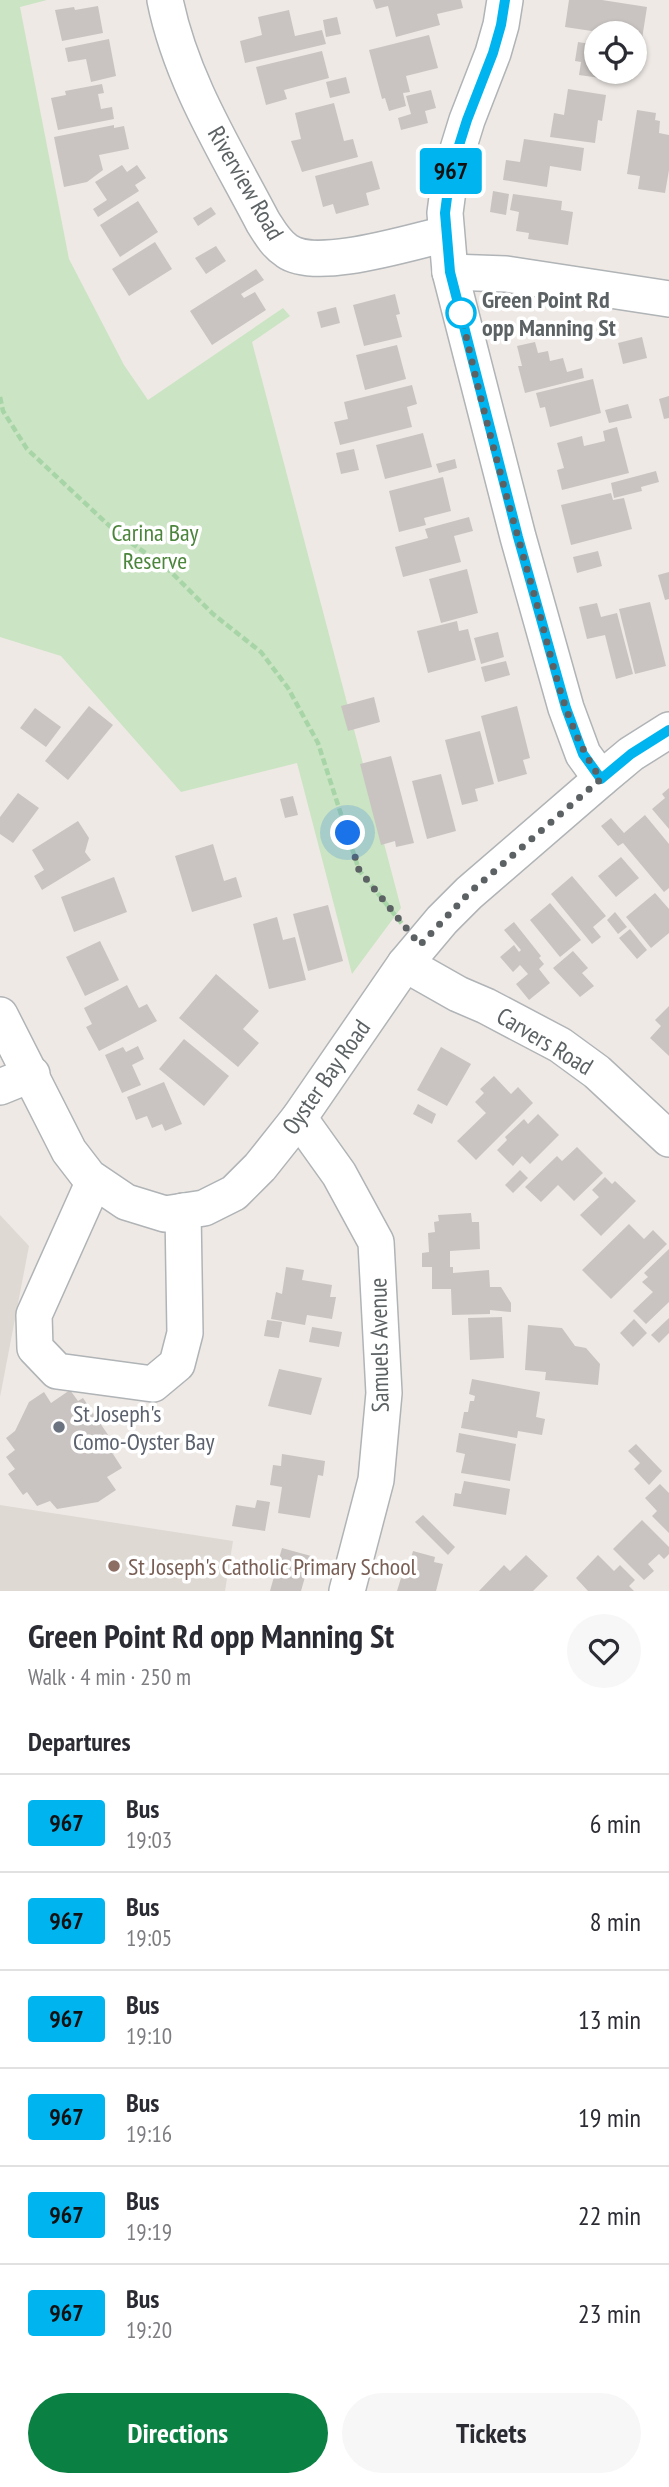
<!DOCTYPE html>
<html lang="en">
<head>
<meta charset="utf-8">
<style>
	body { margin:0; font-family:"PT Sans Narrow",sans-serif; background:#f7f7f7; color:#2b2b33; height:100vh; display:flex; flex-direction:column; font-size:26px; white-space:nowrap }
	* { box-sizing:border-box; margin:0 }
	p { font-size:23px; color:#7c7c81 }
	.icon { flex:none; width:38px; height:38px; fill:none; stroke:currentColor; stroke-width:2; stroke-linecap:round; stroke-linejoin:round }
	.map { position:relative; height:1591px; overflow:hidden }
	.panel { display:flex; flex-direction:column; background:#fff; flex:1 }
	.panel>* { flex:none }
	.badge { padding:0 14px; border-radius:5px; font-size:24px; line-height:46px }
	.buttons { position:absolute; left:584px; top:21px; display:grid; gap:14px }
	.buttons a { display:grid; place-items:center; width:63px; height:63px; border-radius:50%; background:#fff; box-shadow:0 2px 5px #0004; font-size:35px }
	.you { position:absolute; width:35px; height:35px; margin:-18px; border:5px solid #fff; border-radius:50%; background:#1a73e8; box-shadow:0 0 0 10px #1a73e833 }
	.map>.badge { position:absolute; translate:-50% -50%; box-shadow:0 0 0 4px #fff }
	h2 { padding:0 28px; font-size:26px; line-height:63px }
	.round { display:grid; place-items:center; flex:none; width:74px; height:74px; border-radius:37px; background:#f7f7f7 }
	.head { display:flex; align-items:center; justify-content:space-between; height:119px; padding:0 28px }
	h1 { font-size:33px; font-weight:700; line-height:52px }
	.button { display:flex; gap:14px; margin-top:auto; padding:14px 28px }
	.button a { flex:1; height:80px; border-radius:42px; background:#0b8043; color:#fff; font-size:28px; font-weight:700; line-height:80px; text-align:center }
	.button a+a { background:#f7f7f7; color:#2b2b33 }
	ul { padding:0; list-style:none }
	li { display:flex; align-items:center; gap:21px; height:98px; padding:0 28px; border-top:2px solid #e1e1e2 }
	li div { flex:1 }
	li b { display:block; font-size:26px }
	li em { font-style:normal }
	li .badge { min-width:77px; font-weight:700; text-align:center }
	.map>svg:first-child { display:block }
	.education { fill:#ded9d3 }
	.green { fill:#cbe4c3 }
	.building { fill:#c9c4c1 }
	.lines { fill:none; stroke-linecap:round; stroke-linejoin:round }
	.minor-casing { stroke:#b0b4b6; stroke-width:38 }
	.path { stroke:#a7d5a7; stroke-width:4.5; stroke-dasharray:7 3.5; stroke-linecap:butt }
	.minor { stroke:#fff; stroke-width:35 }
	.line-casing { stroke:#fff; stroke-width:16 }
	.line { stroke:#00b5ef; stroke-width:10 }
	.walk { stroke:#5c6264; stroke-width:7; stroke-dasharray:0 12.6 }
	.stop-dot { fill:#fff; stroke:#00b5ef; stroke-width:3.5 }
	.worship-dot { fill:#6b7280; stroke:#fff; stroke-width:2.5 }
	.education-dot { fill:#8d6e63; stroke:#fff; stroke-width:2.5 }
	.labels { text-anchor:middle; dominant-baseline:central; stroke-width:7; stroke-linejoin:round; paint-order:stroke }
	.street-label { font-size:24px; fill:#5c6264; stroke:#fff }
	.stop-label { font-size:24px; font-weight:bold; fill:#5c6264; stroke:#fff; text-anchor:start }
	.park-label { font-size:24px; fill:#4b843b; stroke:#fff }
	.worship-label { font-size:24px; fill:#5b616d; stroke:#fff; text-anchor:start }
	.education-label { font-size:24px; fill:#785e54; stroke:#fff; text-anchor:start }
</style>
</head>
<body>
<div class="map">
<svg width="669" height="1591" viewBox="0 0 669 1591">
	<rect width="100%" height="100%" fill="#eee9e5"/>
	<g class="education">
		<polygon points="0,1215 29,1246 0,1397"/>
		<polygon points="0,1505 233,1541 225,1591 0,1591"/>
	</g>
	<polygon class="green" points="0,0 47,0 20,7 69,259 124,365 148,400 283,308 290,316 252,342 401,908 352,974 297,763 181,792 61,656 0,637"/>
	<g class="building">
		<polygon points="373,0 461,0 463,8 437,14 440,25 396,37 388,6 376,9"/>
		<polygon points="569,0 602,0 647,7 642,39 635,38 635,33 605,33 565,27"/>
		<polygon points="98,6 103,33 62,41 55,10 74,7 75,10"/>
		<polygon points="289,10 295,36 322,30 326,44 245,63 240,41 262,35 258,17"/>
		<polygon points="337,17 341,34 326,37 323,20"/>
		<polygon points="429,35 438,68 406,76 410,92 403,93 406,106 389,111 385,98 382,99 369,50"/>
		<polygon points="109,39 116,76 91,82 86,59 68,62 65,48"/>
		<polygon points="578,42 597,45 597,72 634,72 632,80 622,78 622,81 579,75 581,62 575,61"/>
		<polygon points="322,51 329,78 284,90 287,99 266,105 256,67"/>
		<polygon points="346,77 350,93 330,98 326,82"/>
		<polygon points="102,84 104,93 98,94 101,109 112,107 114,119 58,130 51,98 66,95 65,91"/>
		<polygon points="568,89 606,95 602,121 598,120 595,143 550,137 554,113 564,115"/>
		<polygon points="431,90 436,108 425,111 428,123 401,130 398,118 411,114 406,96"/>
		<polygon points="334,103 344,141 353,139 358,157 302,172 291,141 301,139 295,113"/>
		<polygon points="637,110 656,113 655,120 660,121 659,133 669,135 669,170 665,193 638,189 640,176 627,174"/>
		<polygon points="114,125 114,128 124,126 129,149 99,155 103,170 87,182 64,187 54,137"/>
		<polygon points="524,139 584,148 581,171 550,166 547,187 503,180 506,160 520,162"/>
		<polygon points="372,161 380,189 366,193 369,205 336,214 333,204 323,207 315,176"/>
		<polygon points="122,165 127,172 137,165 146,178 135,185 139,191 98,217 93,209 107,200 95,182"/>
		<polygon points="493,191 509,194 506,215 490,212"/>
		<polygon points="513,194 562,201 561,210 573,212 568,245 528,239 529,233 516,231 519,212 510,210"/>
		<polygon points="138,201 158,232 120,257 100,225"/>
		<polygon points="211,207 216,214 198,226 193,218"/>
		<polygon points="155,242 172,269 129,296 112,269"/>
		<polygon points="216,246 226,261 206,274 195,258"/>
		<polygon points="256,269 264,280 241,294 244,298 255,292 266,310 212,345 190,311"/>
		<polygon points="395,294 400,314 396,315 402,337 364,346 353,305"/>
		<polygon points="336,307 340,323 321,328 317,312"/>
		<polygon points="642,337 647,358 623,364 618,343"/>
		<polygon points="535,342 538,353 548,351 550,361 563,358 567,372 582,368 584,378 525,393 518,366 522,366 517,346"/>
		<polygon points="397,345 406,379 365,390 356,355"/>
		<polygon points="593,379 601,413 550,427 545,407 540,408 536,393"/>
		<polygon points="412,385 417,404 407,407 412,427 340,445 334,422 348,419 344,402"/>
		<polygon points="669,396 669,418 664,419 659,399"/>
		<polygon points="628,404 632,418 609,423 605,410"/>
		<polygon points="617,427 629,473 562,490 557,470 564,468 557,443 582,436 584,446 605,441 603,431"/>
		<polygon points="423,433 432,467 385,479 376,445"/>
		<polygon points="354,449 359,470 341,474 336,453"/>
		<polygon points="455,459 457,468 439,473 436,464"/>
		<polygon points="656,471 659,482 641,487 642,491 614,498 611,483"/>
		<polygon points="443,477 451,511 424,518 426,525 399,532 389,491"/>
		<polygon points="611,493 613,500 624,498 632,529 571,545 561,505"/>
		<polygon points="469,517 473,531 454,536 461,562 403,577 395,547 428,538 425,529"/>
		<polygon points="598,551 602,566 577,573 573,557"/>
		<polygon points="467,569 478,613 441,623 429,579"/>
		<polygon points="669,572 669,599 665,600 658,575"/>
		<polygon points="650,602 666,666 635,674 619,609"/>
		<polygon points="597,603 601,617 617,613 633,674 616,679 605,635 587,639 579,607"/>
		<polygon points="457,621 459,631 468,629 476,660 428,673 417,631"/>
		<polygon points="498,632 504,657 481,664 474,638"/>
		<polygon points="506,661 510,675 485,682 481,667"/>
		<polygon points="374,697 380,722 348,731 341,706"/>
		<polygon points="89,706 113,725 68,780 45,761"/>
		<polygon points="517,706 530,758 523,760 527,774 498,782 481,716"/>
		<polygon points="35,708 61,727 46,747 20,728"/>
		<polygon points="480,731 494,784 475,789 478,801 462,805 445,740"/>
		<polygon points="391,756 414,843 396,847 395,841 381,845 360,764"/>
		<polygon points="441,774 456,831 427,839 412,781"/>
		<polygon points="669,788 669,829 652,809 665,798 662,794"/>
		<polygon points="18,793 39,808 13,843 0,834 0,817"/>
		<polygon points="293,796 298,815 285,818 280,799"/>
		<polygon points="645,815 669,844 669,888 664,892 623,843 618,846 601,826 611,818 624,833"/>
		<polygon points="78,821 89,838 85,852 91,860 42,890 34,876 44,870 32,850"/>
		<polygon points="213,844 224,881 236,877 242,897 192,912 175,856"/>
		<polygon points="621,857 639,878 616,897 598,876"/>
		<polygon points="572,876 606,916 593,927 601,937 592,944 551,894"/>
		<polygon points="114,877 127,912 74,932 61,897"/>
		<polygon points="655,893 669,909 669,933 651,948 626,917"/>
		<polygon points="550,903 581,940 560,957 530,920"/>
		<polygon points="328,905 343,961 308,971 293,914"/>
		<polygon points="615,912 627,927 618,934 607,920"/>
		<polygon points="277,917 283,940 295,937 306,980 269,989 253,924"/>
		<polygon points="514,922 541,956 539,958 544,964 539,969 550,983 529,1000 516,984 528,974 520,965 513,972 500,957 514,945 519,952 521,950 504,930"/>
		<polygon points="630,929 647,950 637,959 619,938"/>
		<polygon points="100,941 119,980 85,996 66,957"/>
		<polygon points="573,951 588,968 582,973 594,986 580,997 553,968"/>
		<polygon points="216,974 259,1011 243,1029 259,1043 238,1067 179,1018"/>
		<polygon points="127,985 139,1008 147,1004 157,1021 99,1051 86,1027 92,1024 84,1008"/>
		<polygon points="669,1006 669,1056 650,1038 661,1026 655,1020"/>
		<polygon points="184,1039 229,1076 204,1106 159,1069"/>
		<polygon points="138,1046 144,1059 132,1065 141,1085 122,1093 105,1055 123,1047 126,1052"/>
		<polygon points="441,1047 471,1064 447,1106 417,1090"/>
		<polygon points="494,1076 511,1094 518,1087 533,1103 476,1160 457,1141 486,1113 475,1102 484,1093 480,1089"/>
		<polygon points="164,1082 182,1124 165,1131 162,1124 152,1128 147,1116 136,1120 127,1097"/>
		<polygon points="418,1104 436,1114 432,1124 413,1114"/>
		<polygon points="538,1114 559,1135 530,1164 522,1156 513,1166 497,1150 507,1140 505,1137 524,1119 528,1124"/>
		<polygon points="577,1147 603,1173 574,1201 558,1185 541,1202 525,1187 557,1156 562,1161"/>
		<polygon points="520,1170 528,1178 513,1193 505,1185"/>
		<polygon points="605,1177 612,1184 615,1181 636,1201 601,1236 580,1215 599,1197 592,1190"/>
		<polygon points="471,1213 472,1222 479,1222 480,1249 450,1251 450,1267 453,1267 453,1273 489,1270 490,1287 501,1287 511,1303 511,1312 490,1310 490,1314 452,1315 451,1289 432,1289 432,1267 422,1267 422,1253 429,1252 428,1233 435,1232 434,1222 439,1221 438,1215"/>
		<polygon points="629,1224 644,1239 653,1230 667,1244 611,1299 582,1270"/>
		<polygon points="669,1249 669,1302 646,1324 633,1311 653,1292 642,1282 648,1277 644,1273"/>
		<polygon points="286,1267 304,1270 302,1280 332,1285 330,1297 336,1297 332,1319 307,1315 305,1325 271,1319 276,1292 282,1294"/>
		<polygon points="502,1317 504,1358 470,1360 468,1318"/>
		<polygon points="669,1318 669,1333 659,1343 651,1335"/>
		<polygon points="634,1319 647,1333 633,1347 620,1333"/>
		<polygon points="267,1320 282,1322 279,1338 264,1336"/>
		<polygon points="528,1325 562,1328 575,1346 586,1348 600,1364 598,1385 545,1380 546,1372 525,1370"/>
		<polygon points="312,1327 342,1332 339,1347 309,1342"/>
		<polygon points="279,1369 322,1378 311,1415 268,1406"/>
		<polygon points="472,1379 540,1392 536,1417 545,1419 542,1435 518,1431 517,1438 461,1428 464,1412 468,1412 470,1401 474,1401 475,1396 469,1394"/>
		<polygon points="70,1390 78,1401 83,1398 119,1451 113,1454 122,1468 107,1477 116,1490 98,1502 57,1509 50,1501 37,1506 27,1492 23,1495 8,1474 15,1469 6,1457 15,1450 6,1438 15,1431 29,1402 44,1392 51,1403"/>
		<polygon points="459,1433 516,1444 510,1481 461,1473 465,1454 456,1452"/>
		<polygon points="636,1444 662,1471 649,1485 634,1469 640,1463 628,1451"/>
		<polygon points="282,1454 325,1461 323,1476 318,1475 310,1518 278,1513 282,1487 270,1485 273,1465 281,1466"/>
		<polygon points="464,1481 510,1489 506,1515 453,1506 455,1493 461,1494"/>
		<polygon points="660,1484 669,1493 669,1533 652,1516 657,1511 645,1498"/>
		<polygon points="257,1500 270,1502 265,1531 232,1526 236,1505 255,1508"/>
		<polygon points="423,1515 455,1547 448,1555 415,1522"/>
		<polygon points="642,1520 669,1547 669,1554 664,1559 659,1554 648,1564 654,1571 644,1580 613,1549"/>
		<polygon points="282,1548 311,1556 301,1591 270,1591"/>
		<polygon points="413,1551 435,1557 434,1562 443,1564 436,1591 397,1591 401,1578 405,1579"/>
		<polygon points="526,1555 548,1576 533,1591 479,1591 504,1565 510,1571"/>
		<polygon points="598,1555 614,1571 620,1565 635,1580 629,1586 634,1591 588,1591 576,1578"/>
	</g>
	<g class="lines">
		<g class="minor-casing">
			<g id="minor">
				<path d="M165,0C181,80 226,151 263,222C270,233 276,244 287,251C316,272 411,242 446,234"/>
				<polyline points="505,0 501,25 493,53 467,120 450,175 445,213 450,272 518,537 566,708 583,754 601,779"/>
				<polyline points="450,272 506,274 669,299"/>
				<polyline points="405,964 458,994 486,1006 560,1045 597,1072 669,1139"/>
				<polyline points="0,1015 69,1151 89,1177 126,1202 165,1214 204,1208 234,1193 260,1167 299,1118 405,964 442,920 469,893 601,779 631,754 669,730"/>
				<polyline points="0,1087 32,1074"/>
				<polyline points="299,1118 339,1174 376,1242 384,1393 376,1480 347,1591"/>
				<polyline points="94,1181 34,1315 35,1348 57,1371 153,1384 177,1364 185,1333 183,1211"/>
			</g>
		</g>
		<polyline class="path" points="0,397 3,411 27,449 117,533 167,568 213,614 261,652 288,688 318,743 359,870 403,925"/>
		<use href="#minor" class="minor"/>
	</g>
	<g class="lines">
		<g class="line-casing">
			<polyline id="line" points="505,0 501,25 493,53 467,120 450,174 445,213 450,272 518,537 566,708 583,754 601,779 631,754 669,730"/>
		</g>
		<use href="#line" class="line"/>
		<path class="walk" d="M348,833L359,870L420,945L469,893L601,779C564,727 553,661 536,601C509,506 482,410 461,313"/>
	</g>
	<circle class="stop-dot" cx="461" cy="313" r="14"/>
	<circle class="worship-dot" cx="59" cy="1427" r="7"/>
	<circle class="education-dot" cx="114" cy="1566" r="7"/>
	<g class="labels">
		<g class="street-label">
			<text transform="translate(246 183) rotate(60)">Riverview Road</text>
			<text transform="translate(545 1041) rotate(31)">Carvers Road</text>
			<text transform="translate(326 1077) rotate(-55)">Oyster Bay Road</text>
			<text transform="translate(379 1345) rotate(-91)">Samuels Avenue</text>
		</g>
		<g class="stop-label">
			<text x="482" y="299">Green Point Rd<tspan x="482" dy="28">opp Manning St</tspan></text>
		</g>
		<g class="park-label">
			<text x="155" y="532">Carina Bay<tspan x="155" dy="28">Reserve</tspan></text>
		</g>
		<g class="worship-label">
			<text x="73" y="1413">St Joseph's<tspan x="73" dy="28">Como-Oyster Bay</tspan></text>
		</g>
		<g class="education-label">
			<text x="128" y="1566">St Joseph's Catholic Primary School</text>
		</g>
	</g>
</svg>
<div class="buttons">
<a><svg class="icon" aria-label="locate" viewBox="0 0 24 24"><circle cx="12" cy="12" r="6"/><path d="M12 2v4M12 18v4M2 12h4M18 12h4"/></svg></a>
</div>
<div class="you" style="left:348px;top:833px"></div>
<b class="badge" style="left:451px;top:171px;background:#00b5ef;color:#111">967</b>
</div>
<section class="panel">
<div class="head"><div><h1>Green Point Rd opp Manning St</h1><p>Walk · 4 min · 250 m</p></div><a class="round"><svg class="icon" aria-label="heart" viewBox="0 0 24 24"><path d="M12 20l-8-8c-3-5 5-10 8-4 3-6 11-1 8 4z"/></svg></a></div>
<h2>Departures</h2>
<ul>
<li><span class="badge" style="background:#00b5ef;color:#111">967</span><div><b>Bus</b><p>19:03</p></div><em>6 min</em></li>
<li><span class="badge" style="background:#00b5ef;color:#111">967</span><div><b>Bus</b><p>19:05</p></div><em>8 min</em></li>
<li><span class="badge" style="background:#00b5ef;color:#111">967</span><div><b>Bus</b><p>19:10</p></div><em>13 min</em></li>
<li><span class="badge" style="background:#00b5ef;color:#111">967</span><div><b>Bus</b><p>19:16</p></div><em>19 min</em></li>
<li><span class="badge" style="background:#00b5ef;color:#111">967</span><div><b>Bus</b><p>19:19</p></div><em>22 min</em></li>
<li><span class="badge" style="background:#00b5ef;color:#111">967</span><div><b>Bus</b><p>19:20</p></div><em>23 min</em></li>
</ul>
<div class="button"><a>Directions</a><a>Tickets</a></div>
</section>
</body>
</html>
